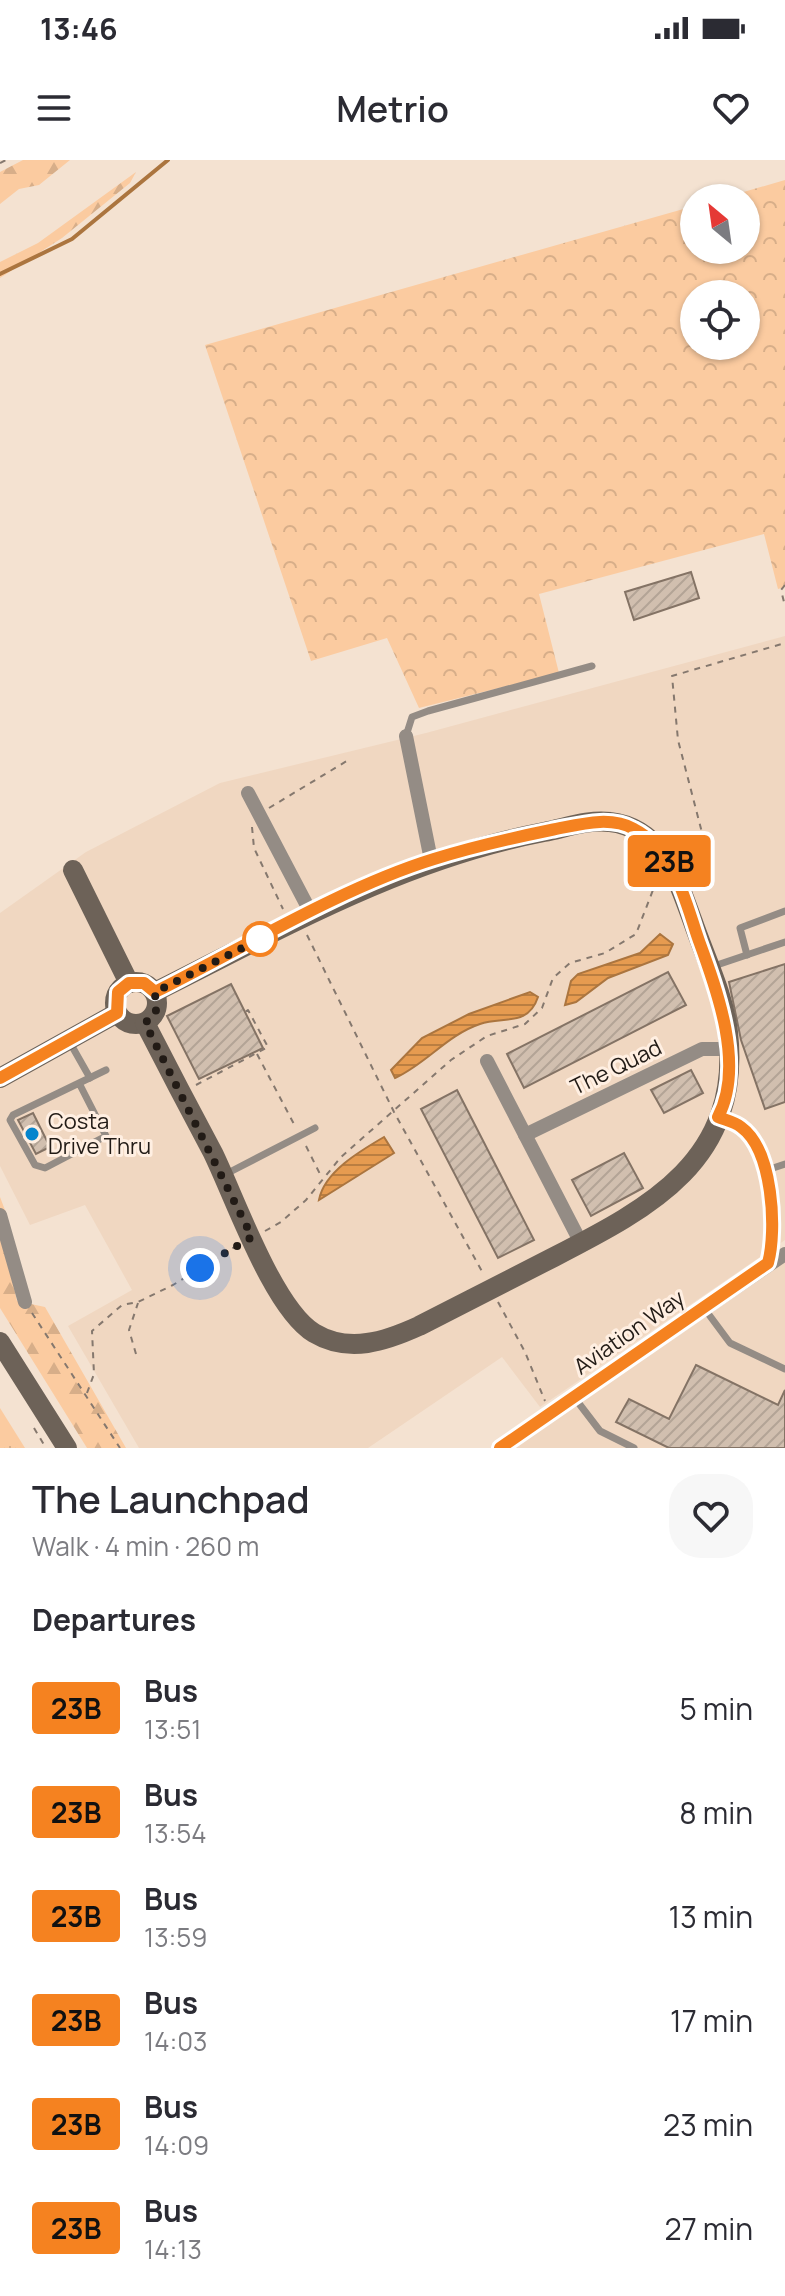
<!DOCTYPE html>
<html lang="en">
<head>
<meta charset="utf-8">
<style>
	body { margin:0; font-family:Manrope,sans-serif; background:#f7f7f7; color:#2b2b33; height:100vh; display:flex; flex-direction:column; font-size:30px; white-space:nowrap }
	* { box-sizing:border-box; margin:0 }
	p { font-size:26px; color:#7c7c81 }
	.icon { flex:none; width:44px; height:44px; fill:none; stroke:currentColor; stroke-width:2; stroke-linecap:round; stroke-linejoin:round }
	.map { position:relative; height:1288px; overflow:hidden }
	.sheet { display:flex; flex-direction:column; background:#fff; flex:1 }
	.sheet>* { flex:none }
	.badge { padding:0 16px; border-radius:6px; font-size:28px; line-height:52px }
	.needle { width:52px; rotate:331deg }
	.controls { position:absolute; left:680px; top:24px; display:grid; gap:16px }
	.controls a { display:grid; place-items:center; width:80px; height:80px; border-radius:50%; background:#fff; box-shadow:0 2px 6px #0004; font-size:40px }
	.you { position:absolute; width:40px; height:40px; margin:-20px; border:6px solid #fff; border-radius:50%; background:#1a73e8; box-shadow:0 0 0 12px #1a73e833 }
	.map>.badge { position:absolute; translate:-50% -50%; box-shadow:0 0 0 4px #fff }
	h2 { padding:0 32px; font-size:30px; line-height:72px }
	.round { display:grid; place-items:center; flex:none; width:84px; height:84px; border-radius:32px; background:#f7f7f7 }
	.headline { display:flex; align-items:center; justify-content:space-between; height:136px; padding:0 32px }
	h1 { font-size:38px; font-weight:600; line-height:60px }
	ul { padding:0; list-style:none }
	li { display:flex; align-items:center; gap:24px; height:104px; padding:0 32px }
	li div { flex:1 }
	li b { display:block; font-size:30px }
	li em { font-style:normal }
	li .badge { min-width:88px; font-weight:700; text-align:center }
	.status { display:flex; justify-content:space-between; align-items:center; height:56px; padding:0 40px; background:#fff; direction:ltr }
	.status svg { height:22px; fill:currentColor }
	header { display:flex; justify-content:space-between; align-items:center; height:104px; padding:0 32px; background:#fff; font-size:36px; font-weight:600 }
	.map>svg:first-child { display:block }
	.built { fill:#f0d7c1 }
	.grass { fill:url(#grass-tufts) }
	.forest { fill:url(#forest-firs) }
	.park { fill:url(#park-crowns); fill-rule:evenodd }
	.water { fill:url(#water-rules); stroke:#ab753f; stroke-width:2 }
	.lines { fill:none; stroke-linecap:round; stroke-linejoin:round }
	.stream { stroke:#ab753f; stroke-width:4 }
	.building { fill:url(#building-hatch); stroke:#847365; stroke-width:2 }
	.path { stroke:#85786e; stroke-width:2; stroke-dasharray:6 6; stroke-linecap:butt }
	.lane { stroke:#948c85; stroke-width:7 }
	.street { stroke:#948c85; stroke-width:14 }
	.secondary { stroke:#6d6258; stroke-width:20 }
	.line-casing { stroke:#fff; stroke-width:18 }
	.line { stroke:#f58220; stroke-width:12 }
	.walk { stroke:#221b16; stroke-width:8; stroke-dasharray:0 14.4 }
	.stop-dot { fill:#fff; stroke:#f58220; stroke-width:4 }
	.poi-dot { fill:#0685cd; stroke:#ffefe2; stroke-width:3 }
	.labels { text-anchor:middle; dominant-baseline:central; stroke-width:6; stroke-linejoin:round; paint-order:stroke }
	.street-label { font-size:22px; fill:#221b16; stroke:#ffefe2 }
	.poi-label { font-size:22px; fill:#221b16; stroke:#ffefe2; text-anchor:start }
</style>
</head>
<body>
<div class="status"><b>13:46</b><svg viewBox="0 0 49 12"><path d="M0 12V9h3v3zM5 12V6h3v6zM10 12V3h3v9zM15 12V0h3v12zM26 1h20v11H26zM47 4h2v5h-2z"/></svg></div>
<header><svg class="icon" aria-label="menu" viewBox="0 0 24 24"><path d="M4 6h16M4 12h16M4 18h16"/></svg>Metrio<svg class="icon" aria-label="heart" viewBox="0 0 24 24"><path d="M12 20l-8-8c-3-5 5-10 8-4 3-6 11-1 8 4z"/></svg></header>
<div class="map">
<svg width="785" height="1288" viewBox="0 0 785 1288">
	<defs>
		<pattern id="grass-tufts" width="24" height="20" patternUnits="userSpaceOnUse" patternTransform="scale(2)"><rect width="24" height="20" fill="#fbcba0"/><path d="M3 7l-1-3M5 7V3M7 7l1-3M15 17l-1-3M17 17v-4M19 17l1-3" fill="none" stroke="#d7ae89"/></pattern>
		<pattern id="forest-firs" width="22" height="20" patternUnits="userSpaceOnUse" patternTransform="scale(2)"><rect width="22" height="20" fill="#fbcba0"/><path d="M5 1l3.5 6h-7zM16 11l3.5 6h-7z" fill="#d7ae89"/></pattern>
		<pattern id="park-crowns" width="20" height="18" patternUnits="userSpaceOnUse" patternTransform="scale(2)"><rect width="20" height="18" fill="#fbcba0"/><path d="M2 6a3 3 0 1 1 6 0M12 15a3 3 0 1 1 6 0" fill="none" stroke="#d7ae89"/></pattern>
		<pattern id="water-rules" width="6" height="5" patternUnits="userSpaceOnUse" patternTransform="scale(2)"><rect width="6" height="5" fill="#e69b50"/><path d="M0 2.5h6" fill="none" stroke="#ba7e41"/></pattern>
		<pattern id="building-hatch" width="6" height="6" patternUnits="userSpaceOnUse" patternTransform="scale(2)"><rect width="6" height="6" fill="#d1bfaf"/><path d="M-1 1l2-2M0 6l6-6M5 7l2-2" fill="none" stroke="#b3a496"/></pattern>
	</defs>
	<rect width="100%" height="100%" fill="#f4e2d1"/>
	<g class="built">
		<polygon points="785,476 785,1080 540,1247 502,1197 368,1288 139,1288 68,1166 132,1130 85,1045 30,1065 0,1006 0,753 86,692 220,623 426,573"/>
		<polygon points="785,1088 785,1288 500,1288"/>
	</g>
	<polygon class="grass" points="0,1248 25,1288 0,1288"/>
	<g class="forest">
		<polygon points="23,0 70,0 39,25 19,29 0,44 0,12"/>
		<polygon points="136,12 130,23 62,78 0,118 0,102 38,83"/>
		<polygon points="0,1037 8,1058 2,1073 17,1141 45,1147 126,1288 87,1288 0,1148"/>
	</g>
	<path class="park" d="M785,20V427L778,429L764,374L539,434L559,513L419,548L387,478L311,501L205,185L694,46V90H746V38H723ZM694,134H746V186H694Z"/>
	<g class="water">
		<polygon points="660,774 673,784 668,795 608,818 576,842 565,845 571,821 578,814 640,793"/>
		<path d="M530,832L538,837C528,867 503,856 480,864C447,875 426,904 395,918L391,910L422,878L469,854Z"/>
		<path d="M384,977L394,993L319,1040C324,1012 360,991 384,977Z"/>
	</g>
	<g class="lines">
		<polyline class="stream" points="0,114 72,79 168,0"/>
	</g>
	<g class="building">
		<polygon points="691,412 699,438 634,460 625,432"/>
		<polygon points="785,804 785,942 765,949 741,880 729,822"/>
		<polygon points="668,812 686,845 524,928 507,894"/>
		<polygon points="231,824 263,888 199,919 167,856"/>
		<polygon points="691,910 703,933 664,953 651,930"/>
		<polygon points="457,930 534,1080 498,1098 421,949"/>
		<polygon points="33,953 50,987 36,994 18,960"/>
		<polygon points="624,993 643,1028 591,1056 572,1020"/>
		<polygon points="696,1205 778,1245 785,1230 785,1288 669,1288 616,1262 629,1239 669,1259"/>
	</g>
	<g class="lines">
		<g class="path">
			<polyline points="0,3 6,0"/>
			<polyline points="785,425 781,430 785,446"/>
			<polyline points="269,648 350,599"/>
			<polyline points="252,667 254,688 283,749"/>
			<polyline points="692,711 703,703 706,688 678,580 672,516 785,483"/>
			<polyline points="307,775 394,952 484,1115"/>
			<polyline points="257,894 295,966"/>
			<polyline points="196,925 268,887 248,850 245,852"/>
			<polyline points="306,986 321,1016"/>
			<polyline points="265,1071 281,1062 306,1040 341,997 451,900 487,876 525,864 542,848 553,818 570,803 605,793 636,774 653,730 659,722"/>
			<polyline points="498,1142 525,1192 545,1241"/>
			<polyline points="32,1153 120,1288"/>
			<polyline points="136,1194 129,1170 138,1143"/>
			<polyline points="87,1233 94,1214 92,1171 122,1145 138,1142 173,1125 238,1085"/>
			<polyline points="34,1268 46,1288"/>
		</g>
		<g class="lane">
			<polyline points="406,576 412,557 428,551 592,506"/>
			<polyline points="747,795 740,768 785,751"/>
			<polyline points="711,807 785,782"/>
			<polyline points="69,881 90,918"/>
			<polyline points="79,923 106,976 45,1008 35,1005 10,960 13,955 106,910"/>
			<polyline points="767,1010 785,1004"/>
			<polyline points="224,1015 315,968"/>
			<polyline points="704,1148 730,1183 785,1209"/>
			<polyline points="574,1237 600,1271 634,1288"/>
		</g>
		<g class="street">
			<polyline points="406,576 431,700"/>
			<polyline points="248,633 311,753"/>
			<polyline points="487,901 581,1083"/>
			<path d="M718,957C725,960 735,962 741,967C773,989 777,1070 768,1103"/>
			<polyline points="525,975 702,889 728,889"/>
			<polyline points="0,1055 25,1142"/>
			<polyline points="500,1288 785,1094"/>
		</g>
		<g class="secondary">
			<polyline points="73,710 129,823"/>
			<circle cx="136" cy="843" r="21"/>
			<path d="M145,863C167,906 190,950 213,993C235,1038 273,1148 314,1173C349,1194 386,1181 419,1166C464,1143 509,1120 554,1097C651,1047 742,1000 728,872C724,835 705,797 693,762C677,719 663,668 610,662C589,659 565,668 544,672C404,699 281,769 155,832"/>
			<polyline points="0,918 117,853"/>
			<polyline points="0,1182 67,1288"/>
		</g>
	</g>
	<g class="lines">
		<g class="line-casing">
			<path id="line" d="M0,918L117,853L118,832L129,823H144L155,832C241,789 343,727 434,699C472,687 512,678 551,670C578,665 609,655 634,669C675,690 685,741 699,781C717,830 745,906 718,957C725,960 735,962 741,967C773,990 777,1070 768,1103L500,1288"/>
		</g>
		<use href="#line" class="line"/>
		<polyline class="walk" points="200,1108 252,1077 145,863 156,852 155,832 264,777 260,779"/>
	</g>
	<circle class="stop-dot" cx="260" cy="779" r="16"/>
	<circle class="poi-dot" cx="32" cy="974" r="8"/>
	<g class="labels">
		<g class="street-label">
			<text transform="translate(616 907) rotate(-26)">The Quad</text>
			<text transform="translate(629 1172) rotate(-35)">Aviation Way</text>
		</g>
		<g class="poi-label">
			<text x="48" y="961">Costa<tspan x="48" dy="25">Drive Thru</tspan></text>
		</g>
	</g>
</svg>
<div class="controls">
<a><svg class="needle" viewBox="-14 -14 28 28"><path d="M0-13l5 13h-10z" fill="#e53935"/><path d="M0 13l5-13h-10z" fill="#7c7c81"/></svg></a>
<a><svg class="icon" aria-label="locate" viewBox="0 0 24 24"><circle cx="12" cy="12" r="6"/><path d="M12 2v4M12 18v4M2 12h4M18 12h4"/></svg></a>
</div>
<div class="you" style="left:200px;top:1108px"></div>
<b class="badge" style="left:669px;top:701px;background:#f58220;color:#111">23B</b>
</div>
<section class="sheet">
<div class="headline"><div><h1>The Launchpad</h1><p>Walk · 4 min · 260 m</p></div><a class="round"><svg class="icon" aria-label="heart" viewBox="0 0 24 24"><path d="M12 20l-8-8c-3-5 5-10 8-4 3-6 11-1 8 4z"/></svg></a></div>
<h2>Departures</h2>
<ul>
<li><span class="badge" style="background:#f58220;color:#111">23B</span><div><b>Bus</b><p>13:51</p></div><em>5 min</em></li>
<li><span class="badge" style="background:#f58220;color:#111">23B</span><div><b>Bus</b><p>13:54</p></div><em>8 min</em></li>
<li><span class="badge" style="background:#f58220;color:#111">23B</span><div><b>Bus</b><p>13:59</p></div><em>13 min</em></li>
<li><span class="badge" style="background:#f58220;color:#111">23B</span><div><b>Bus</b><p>14:03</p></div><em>17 min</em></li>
<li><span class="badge" style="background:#f58220;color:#111">23B</span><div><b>Bus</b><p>14:09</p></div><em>23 min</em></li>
<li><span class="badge" style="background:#f58220;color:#111">23B</span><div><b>Bus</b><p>14:13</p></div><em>27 min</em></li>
</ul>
</section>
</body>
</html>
